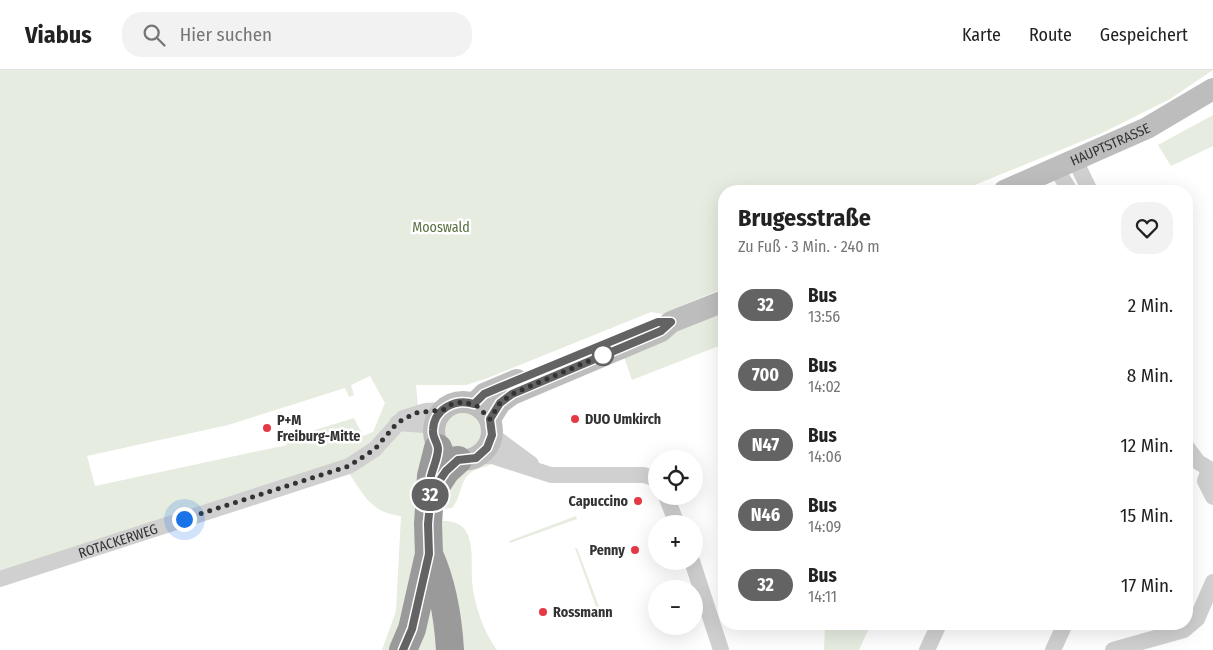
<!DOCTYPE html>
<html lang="de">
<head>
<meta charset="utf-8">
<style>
	body { margin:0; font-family:"Fira Sans Condensed",sans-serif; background:#f2f2f2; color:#222; height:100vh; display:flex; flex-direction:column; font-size:19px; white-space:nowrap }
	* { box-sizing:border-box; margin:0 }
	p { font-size:16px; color:#767676 }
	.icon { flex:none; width:28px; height:28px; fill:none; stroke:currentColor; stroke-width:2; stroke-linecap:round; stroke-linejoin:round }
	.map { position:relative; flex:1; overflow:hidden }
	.side { position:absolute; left:718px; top:115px; width:475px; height:445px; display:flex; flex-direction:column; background:#fff; border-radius:20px; box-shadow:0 5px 20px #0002 }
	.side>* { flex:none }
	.badge { padding:0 10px; border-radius:16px; font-size:18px; line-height:32px }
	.fabs { position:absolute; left:648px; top:380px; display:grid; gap:10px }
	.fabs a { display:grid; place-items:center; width:55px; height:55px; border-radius:50%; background:#fff; box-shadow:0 5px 20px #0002; font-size:25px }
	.you { position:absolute; width:25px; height:25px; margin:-12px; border:4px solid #fff; border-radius:50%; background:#1a73e8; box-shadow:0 0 0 8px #1a73e833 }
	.map>.badge { position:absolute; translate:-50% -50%; box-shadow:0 0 0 2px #fff }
	.round { display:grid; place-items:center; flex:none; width:52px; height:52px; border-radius:20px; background:#f2f2f2 }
	.summary { display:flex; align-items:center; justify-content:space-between; height:85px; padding:0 20px }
	h1 { font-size:24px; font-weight:700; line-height:38px }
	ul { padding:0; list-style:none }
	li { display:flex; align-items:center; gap:15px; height:70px; padding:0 20px }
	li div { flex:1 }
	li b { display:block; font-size:19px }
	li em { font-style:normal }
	li .badge { min-width:55px; font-weight:700; text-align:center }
	header { display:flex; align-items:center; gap:30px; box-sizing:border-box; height:70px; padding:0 25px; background:#fff; border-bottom:1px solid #e0e0e0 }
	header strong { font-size:24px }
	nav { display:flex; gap:28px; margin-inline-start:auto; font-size:18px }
	.search { width:350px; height:45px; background:#f2f2f2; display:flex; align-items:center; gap:12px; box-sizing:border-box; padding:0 18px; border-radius:20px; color:#767676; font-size:19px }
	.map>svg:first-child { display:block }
	.green { fill:#e6ecdf; fill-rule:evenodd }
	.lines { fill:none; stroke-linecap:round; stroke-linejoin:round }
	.street { stroke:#d0d0d0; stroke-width:16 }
	.secondary { stroke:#bdbdbd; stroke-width:22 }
	.highway { stroke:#9a9a9a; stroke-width:28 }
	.line-casing { stroke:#fff; stroke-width:11 }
	.line { stroke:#646363; stroke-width:8 }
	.walk { stroke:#333; stroke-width:5; stroke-dasharray:0 9 }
	.stop-dot { fill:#fff; stroke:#646363; stroke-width:2.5 }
	.poi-dot { fill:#e63946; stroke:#fff; stroke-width:2 }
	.labels { text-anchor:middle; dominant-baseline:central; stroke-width:5; stroke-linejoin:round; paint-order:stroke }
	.street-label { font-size:14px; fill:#333; stroke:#fff }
	.park-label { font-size:14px; fill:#56703f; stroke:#fff }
	.poi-label { font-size:14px; font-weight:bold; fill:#333; stroke:#fff; text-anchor:start }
</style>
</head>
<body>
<header>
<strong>Viabus</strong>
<div class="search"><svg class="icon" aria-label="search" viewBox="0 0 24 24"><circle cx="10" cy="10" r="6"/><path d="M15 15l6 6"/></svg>Hier suchen</div>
<nav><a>Karte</a><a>Route</a><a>Gespeichert</a></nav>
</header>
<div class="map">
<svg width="1213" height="580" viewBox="0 0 1213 580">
	<rect width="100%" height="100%" fill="#fff"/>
	<g class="green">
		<path d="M0,0H1213L1170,29L1102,63L960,121H724V218L662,244L651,242L485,309L466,315H416L420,359L429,370L416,429L415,491L397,580H382L396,541L401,446C371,442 365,427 349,403L0,516ZM370,306L385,333L373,362L363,366L354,348L285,369L287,375L95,416L87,386L228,355L345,318L349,327L354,325L351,315Z"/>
		<polygon points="1213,45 1213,76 1171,96 1158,75"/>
		<polygon points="1047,116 1060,121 1026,121"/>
		<polygon points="724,239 724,274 632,310 622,281"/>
		<circle cx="462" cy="359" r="20"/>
		<path d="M482,391L492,394C486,397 479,398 473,401C459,409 462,427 452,438L443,439L444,428L463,397Z"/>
		<polygon points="576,446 577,449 510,473 509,471"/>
		<path d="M442,451C451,451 460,452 466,461C474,475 471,495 472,511C474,534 483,561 497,580H461L442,476Z"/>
		<polygon points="575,478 577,478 604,550 601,551"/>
		<polygon points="422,536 437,537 441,580 409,580"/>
		<polygon points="825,554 871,554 859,580 824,580"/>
	</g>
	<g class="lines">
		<g class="street">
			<polyline points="1075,90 1090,121"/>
			<polyline points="1056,98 1070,121"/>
			<polyline points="397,353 425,355 433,360"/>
			<polyline points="492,365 531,394"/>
			<polyline points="1186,376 1198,392 1213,401"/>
			<polyline points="479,386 492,386 551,405 644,405 656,409"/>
			<polyline points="1209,399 1205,411 1213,427"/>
			<polyline points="666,426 677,454"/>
			<polyline points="692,491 721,580"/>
			<path id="s1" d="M0,509L349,396L375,379L403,348L425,341L443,340"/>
			<polyline points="927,580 939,554"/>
			<polyline points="1053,580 1065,554"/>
			<polyline points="1113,580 1184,560 1197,549 1213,512"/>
		</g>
		<g class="secondary">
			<path id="s2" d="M1004,121L1147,58L1213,19"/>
			<circle cx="463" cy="361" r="29"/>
			<polyline points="474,334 484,324 517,310"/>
			<polyline points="490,349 500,333 512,324 661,261 671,252 724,231"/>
		</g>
		<g class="highway">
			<polyline points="432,422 446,401 458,390"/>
			<path d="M429,484C443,515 448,547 450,580"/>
			<polyline points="403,580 412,559 429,484 428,454 431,406 438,378"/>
		</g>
	</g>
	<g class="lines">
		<g class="line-casing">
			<path id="line" d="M403,580L412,559L429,484L428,454L431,423L446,401L458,390L476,388L487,378L492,365L490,349L500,333L512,324L661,261L671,252H658L498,318L484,324L474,334C455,328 434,339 433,360C432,367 438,373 438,379C438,387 433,398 431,406"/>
		</g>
		<use href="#line" class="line"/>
		<polyline class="walk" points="184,449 349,396 375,379 397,353 415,343 443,340 452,334 463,332 477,336 490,349 500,333 512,324 603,285"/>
	</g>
	<circle class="stop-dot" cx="603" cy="285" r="10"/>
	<g class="poi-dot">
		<circle cx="575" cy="349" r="5"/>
		<circle cx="267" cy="358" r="5"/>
		<circle cx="638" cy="431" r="5"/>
		<circle cx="635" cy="480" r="5"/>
		<circle cx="543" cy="542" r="5"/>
	</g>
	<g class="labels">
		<g class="street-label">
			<text stroke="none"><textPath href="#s2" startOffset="116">HAUPTSTRASSE</textPath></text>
			<text stroke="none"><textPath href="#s1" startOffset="124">ROTACKERWEG</textPath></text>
		</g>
		<g class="park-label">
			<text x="441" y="157">Mooswald</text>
		</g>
		<g class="poi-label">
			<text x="585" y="349">DUO Umkirch</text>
			<text x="277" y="350">P+M<tspan x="277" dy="16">Freiburg-Mitte</tspan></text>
			<text x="628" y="431" text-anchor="end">Capuccino</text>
			<text x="625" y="480" text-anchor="end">Penny</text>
			<text x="553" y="542">Rossmann</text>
		</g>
	</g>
</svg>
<div class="fabs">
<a><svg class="icon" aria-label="locate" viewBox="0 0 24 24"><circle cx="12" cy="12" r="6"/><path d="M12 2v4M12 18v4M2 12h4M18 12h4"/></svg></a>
<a>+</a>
<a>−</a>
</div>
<div class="you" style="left:184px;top:449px"></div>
<b class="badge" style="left:430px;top:425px;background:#646363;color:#fff">32</b>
<section class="side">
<div class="summary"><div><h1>Brugesstraße</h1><p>Zu Fuß · 3 Min. · 240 m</p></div><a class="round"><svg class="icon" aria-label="heart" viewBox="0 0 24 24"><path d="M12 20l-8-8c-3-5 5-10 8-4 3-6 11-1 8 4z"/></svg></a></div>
<ul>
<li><span class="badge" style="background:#646363;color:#fff">32</span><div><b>Bus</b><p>13:56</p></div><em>2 Min.</em></li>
<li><span class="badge" style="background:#646363;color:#fff">700</span><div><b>Bus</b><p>14:02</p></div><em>8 Min.</em></li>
<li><span class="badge" style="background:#646363;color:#fff">N47</span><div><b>Bus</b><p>14:06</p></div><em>12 Min.</em></li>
<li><span class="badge" style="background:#646363;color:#fff">N46</span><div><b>Bus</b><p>14:09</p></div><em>15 Min.</em></li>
<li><span class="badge" style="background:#646363;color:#fff">32</span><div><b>Bus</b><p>14:11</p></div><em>17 Min.</em></li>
</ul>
</section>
</div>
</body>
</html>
